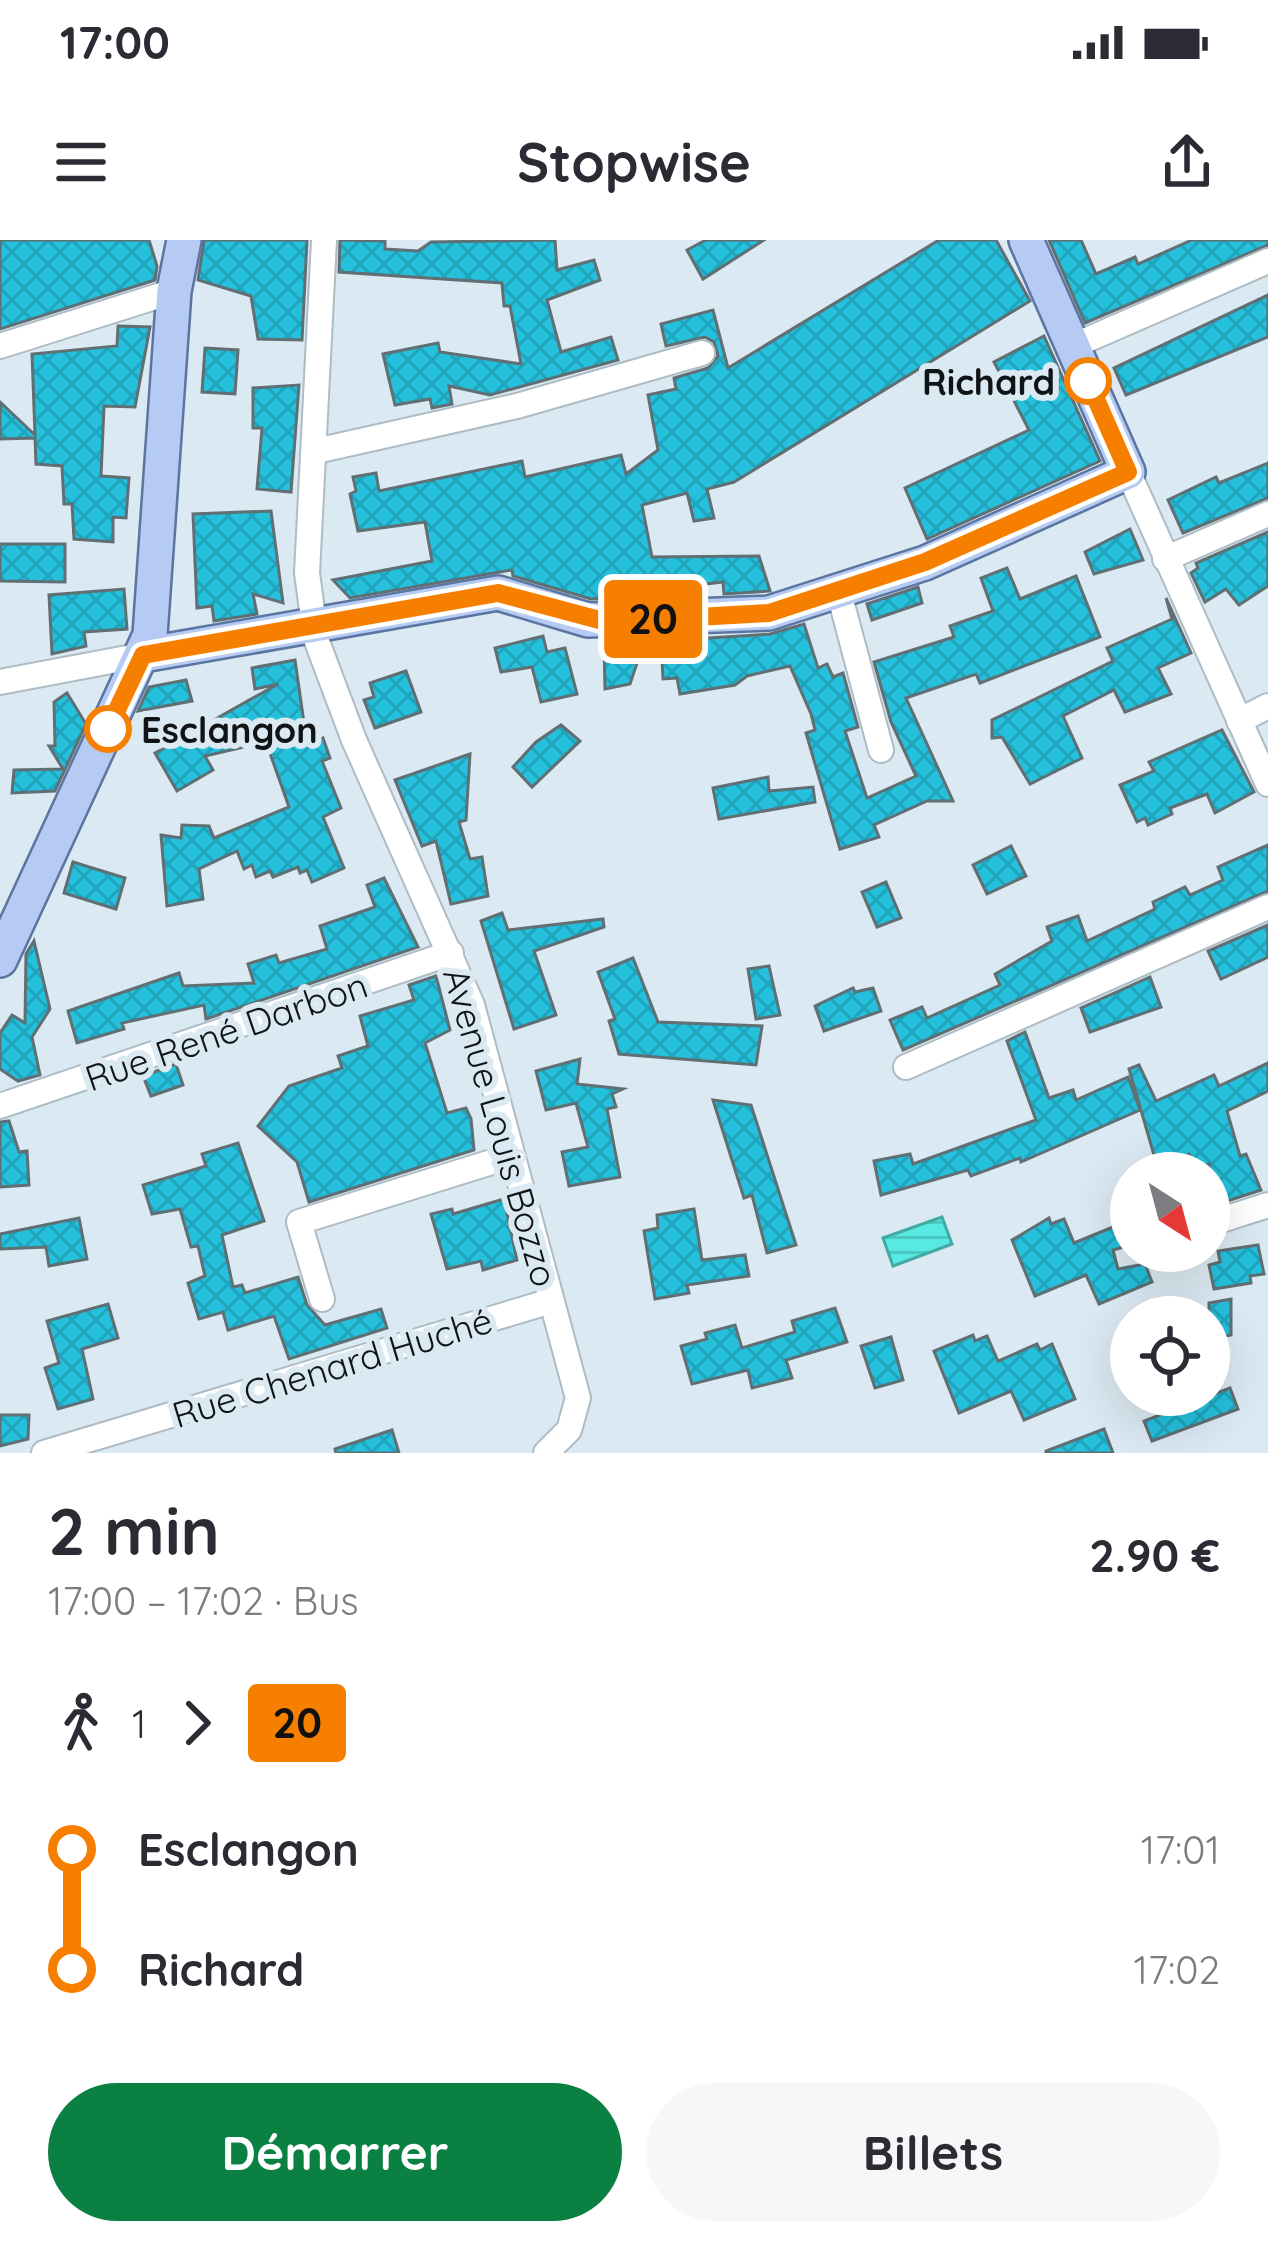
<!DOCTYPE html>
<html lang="fr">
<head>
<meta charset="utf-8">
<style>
	body { margin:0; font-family:Quicksand,sans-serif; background:#f7f7f7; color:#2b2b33; height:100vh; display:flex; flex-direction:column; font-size:45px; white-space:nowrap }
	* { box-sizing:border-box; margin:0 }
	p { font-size:39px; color:#7c7c81 }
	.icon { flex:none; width:66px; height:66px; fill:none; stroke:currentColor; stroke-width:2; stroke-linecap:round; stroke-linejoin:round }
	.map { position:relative; height:1213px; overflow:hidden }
	.drawer { display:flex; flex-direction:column; background:#fff; flex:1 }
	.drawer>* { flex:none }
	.badge { padding:0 24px; border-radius:9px; font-size:42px; line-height:78px }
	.needle { width:78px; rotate:144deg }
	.fabs { position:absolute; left:1110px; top:912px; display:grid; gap:24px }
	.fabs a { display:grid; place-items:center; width:120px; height:120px; border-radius:50%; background:#fff; box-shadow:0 12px 48px #0002; font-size:60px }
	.map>.badge { position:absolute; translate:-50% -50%; box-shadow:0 0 0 6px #fff }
	.legs { display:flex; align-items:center; gap:18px; height:132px; padding:0 48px; font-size:39px }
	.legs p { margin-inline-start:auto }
	.head { display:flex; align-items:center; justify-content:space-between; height:204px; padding:0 48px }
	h1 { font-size:66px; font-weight:700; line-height:90px }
	.primary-button { display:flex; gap:24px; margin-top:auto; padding:24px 48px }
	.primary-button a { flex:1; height:138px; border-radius:72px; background:#0b8043; color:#fff; font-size:48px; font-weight:700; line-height:138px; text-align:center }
	.primary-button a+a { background:#f7f7f7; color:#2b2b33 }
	ul { padding:0 48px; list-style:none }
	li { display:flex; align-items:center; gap:42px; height:120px; font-size:45px }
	li i { display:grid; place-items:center; width:18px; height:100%; margin:0 15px; background:currentColor }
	li i::after { content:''; width:30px; height:30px; margin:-15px; border:9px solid; border-radius:50%; background:#fff }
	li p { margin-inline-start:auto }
	li:first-child i { background:linear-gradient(#0000 50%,currentColor 0) }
	li:last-child i { background:linear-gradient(currentColor 50%,#0000 0) }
	.status { display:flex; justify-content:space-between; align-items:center; height:84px; padding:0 60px; background:#fff; direction:ltr }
	.status svg { height:33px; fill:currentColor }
	header { display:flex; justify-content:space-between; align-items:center; height:156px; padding:0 48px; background:#fff; font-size:54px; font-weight:700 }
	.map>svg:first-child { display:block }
	.water { fill:url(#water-rules); stroke:#41aaa5; stroke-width:3 }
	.building { fill:url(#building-cross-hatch); stroke:#606f73; stroke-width:3 }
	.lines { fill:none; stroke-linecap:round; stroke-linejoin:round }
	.minor-casing { stroke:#aebcc5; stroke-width:28 }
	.major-casing { stroke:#5b75a1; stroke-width:38 }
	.minor { stroke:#fff; stroke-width:24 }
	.major { stroke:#b5cbf3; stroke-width:33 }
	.line-1-casing { stroke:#fff; stroke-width:27 }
	.line-1 { stroke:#f77f00; stroke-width:18 }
	.stop-1-dot { fill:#fff; stroke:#f77f00; stroke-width:6 }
	.labels { text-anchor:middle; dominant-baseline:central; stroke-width:12; stroke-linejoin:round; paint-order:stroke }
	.stop-label { font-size:36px; font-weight:bold; fill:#101417; stroke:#dbe9f2; text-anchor:end }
	.street-label { font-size:36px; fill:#101417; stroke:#dbe9f2 }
</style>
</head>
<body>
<div class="status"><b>17:00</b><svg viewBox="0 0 49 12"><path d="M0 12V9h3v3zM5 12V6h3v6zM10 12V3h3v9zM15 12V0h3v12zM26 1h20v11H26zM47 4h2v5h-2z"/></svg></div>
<header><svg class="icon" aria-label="menu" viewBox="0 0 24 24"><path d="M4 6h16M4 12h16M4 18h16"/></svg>Stopwise<svg class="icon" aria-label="share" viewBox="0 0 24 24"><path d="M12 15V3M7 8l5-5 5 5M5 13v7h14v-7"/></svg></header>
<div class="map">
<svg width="1268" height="1213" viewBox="0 0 1268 1213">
	<defs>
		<pattern id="water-rules" width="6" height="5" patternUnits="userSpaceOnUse" patternTransform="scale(3)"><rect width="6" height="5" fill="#56eae2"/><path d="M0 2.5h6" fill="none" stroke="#4ac8c1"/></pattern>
		<pattern id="building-cross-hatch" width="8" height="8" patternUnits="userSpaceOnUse" patternTransform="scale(3)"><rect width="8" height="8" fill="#24c0dc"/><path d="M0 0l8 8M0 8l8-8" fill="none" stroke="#1fa4bc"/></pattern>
	</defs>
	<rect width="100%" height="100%" fill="#dbe9f2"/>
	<polygon class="water" points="942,977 952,1004 893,1026 883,998"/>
	<g class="building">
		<polygon points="0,0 149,0 157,26 155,40 0,89"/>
		<polygon points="204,0 307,0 302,100 258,99 251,56 198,40"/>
		<polygon points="340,0 385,1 385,9 418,11 431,2 555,0 557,30 594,20 600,40 547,60 561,112 611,97 618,120 490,155 449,146 452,164 432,168 430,159 395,165 383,114 438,103 440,112 521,124 510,66 504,66 502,43 339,32"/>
		<polygon points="706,0 764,0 703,39 687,10"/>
		<polygon points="939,0 996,0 1030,61 734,242 707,249 714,278 694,281 687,253 642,265 652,317 759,316 770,351 724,354 723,342 662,349 659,356 591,359 513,336 512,330 350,358 333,340 432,321 425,282 358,291 350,254 356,251 353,237 376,233 379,251 522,221 525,237 621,215 626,234 658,210 648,155 676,149 674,138 708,128 718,116 714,102 705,97 666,106 661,84 713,70 728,128"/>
		<polygon points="1049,0 1081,0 1096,34 1135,17 1138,24 1192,0 1268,0 1268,5 1085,83"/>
		<polygon points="1268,55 1268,97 1126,155 1114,128"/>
		<polygon points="118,86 150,87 135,167 104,166 101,236 129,238 126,278 113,277 113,302 74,299 72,264 64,264 62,226 36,224 35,198 0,199 0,162 35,195 32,114 117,106"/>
		<polygon points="1044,96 1100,221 927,299 905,248 1029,190 994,122"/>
		<polygon points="205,108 238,110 235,154 202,152"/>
		<polygon points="299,145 291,252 257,249 262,188 253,188 253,148"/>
		<polygon points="1268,223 1268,258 1183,293 1168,260 1216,237 1219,243"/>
		<polygon points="271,271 283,363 253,354 257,374 214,381 212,366 197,368 193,274"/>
		<polygon points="1130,289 1143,320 1094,334 1085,312"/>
		<polygon points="1268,292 1268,346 1239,365 1226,349 1205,362 1191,333 1198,328 1196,323"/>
		<polygon points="0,304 65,304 65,342 0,341"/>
		<polygon points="1007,328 1020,359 1076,336 1100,397 980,443 976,434 906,458 953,561 927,561 874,585 879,597 840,609 806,493 815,490 811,474 790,426 747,436 735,445 680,454 677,438 663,439 661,401 770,394 804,384 818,428 827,424 833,437 843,433 858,487 845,491 867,558 916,536 891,482 874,422 954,397 950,386 993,371 981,338"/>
		<polygon points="918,347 922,363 872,380 867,364"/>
		<polygon points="124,349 127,389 84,392 86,406 52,414 49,355"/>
		<polygon points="1166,358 1191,413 1158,428 1171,454 1125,472 1114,450 1063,476 1082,518 1030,544 1002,497 992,498 992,480 1113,421 1107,408 1172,379"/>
		<polygon points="543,396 547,412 565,408 577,454 541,462 532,427 501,432 495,408"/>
		<polygon points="644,402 630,444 605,449 604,405"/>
		<polygon points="295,420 307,504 323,498 330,518 322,521 341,568 323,577 344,628 312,642 307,630 300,633 298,627 273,637 270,631 256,637 252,625 244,629 237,611 199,629 203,659 167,666 161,595 181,598 182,585 209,586 214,598 289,567 266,502 205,516 213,530 177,551 155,513 278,444 255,449 252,428"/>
		<polygon points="406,431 421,472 375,488 364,460 374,457 370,443"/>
		<polygon points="186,440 192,461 138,471 149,447"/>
		<polygon points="67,453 86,484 55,551 12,553 14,530 63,529 49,506 55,506 54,462"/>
		<polygon points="561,485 580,501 532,547 513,527 536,502"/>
		<polygon points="1222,490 1254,552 1215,573 1207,554 1170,568 1172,574 1148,585 1145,578 1137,582 1120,545 1154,531 1149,522"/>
		<polygon points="470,514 466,580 459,582 470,619 482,617 488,656 451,664 436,601 422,606 395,540"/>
		<polygon points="768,537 769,551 813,547 815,562 719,579 713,548"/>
		<polygon points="1268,605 1268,651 903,810 890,780 922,767 927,778 1000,745 995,734 1052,701 1047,687 1078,676 1087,701 1155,669 1153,662 1185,647 1190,655 1223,640 1218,627"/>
		<polygon points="1011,606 1026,636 987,654 973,625"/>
		<polygon points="73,622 125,638 116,669 64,653"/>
		<polygon points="384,638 418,707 206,779 204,765 122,783 124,789 77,803 68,771 179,733 183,746 254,743 248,724 276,715 279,723 327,709 320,686 375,667 367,645"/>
		<polygon points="886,642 901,678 877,687 862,652"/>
		<polygon points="502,673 508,690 603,679 604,687 534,711 556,775 514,789 481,681"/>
		<polygon points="1268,685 1268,717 1221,739 1208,711"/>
		<polygon points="34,701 50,769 32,797 40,835 18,841 0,829 0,793 12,775 25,783 26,714"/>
		<polygon points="633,718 658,782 762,786 756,825 619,814 609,781 615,779 598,732"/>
		<polygon points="769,726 780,775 756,779 748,729"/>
		<polygon points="436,736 450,790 425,803 447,873 466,868 471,879 474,910 309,962 297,922 258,886 289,846 342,828 338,816 368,806 360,776 414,760 409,745"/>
		<polygon points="1150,737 1161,767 1090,792 1081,768"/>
		<polygon points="853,748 855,752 873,748 881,771 824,791 815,766"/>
		<polygon points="1025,792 1049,858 1073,850 1076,860 1128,837 1140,870 1021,922 1020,918 971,936 968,930 881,955 874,921 910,914 913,924 1036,880 1007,801"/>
		<polygon points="580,819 577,844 623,849 612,854 616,867 607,869 620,937 569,946 562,912 588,907 576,863 546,870 536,831"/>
		<polygon points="1268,823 1268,851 1227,871 1240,916 1246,914 1261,950 1209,967 1209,924 1196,928 1189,914 1158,929 1129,829 1139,825 1156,861 1214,835 1219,846"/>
		<polygon points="176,824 183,845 151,856 143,836"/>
		<polygon points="713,860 751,865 796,1005 767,1013 752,955 744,958"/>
		<polygon points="9,881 19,912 27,911 29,945 0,947 0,882"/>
		<polygon points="238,903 264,981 222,995 233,1047 242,1045 245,1053 298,1037 307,1065 325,1085 381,1069 387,1088 289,1119 274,1076 228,1090 223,1072 199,1079 188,1043 205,1036 198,1006 191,1007 180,969 152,974 143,945 206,926 202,914"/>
		<polygon points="504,959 517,1020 483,1030 481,1021 447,1029 431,974 452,969 453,974"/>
		<polygon points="694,969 702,1020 745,1015 749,1036 687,1045 689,1053 655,1059 644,991 658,988 657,975"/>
		<polygon points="79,978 87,1019 49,1026 46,1007 0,1009 0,994"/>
		<polygon points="1049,978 1051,984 1064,979 1074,1003 1113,987 1124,1007 1113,1010 1118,1029 1145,1024 1152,1042 1099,1064 1086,1035 1035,1056 1012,1000"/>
		<polygon points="1258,1005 1264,1034 1250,1036 1251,1043 1214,1049 1209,1025 1220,1022 1218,1011"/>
		<polygon points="1231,1059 1231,1095 1209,1099 1209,1063"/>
		<polygon points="108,1064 118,1098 82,1109 93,1159 58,1169 45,1128 59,1123 47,1081"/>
		<polygon points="835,1068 847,1102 786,1120 792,1138 752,1148 748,1130 692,1144 681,1106 707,1099 705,1093 735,1085 742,1108 795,1092 792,1081"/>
		<polygon points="973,1095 975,1101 987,1096 998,1121 1037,1104 1040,1110 1052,1104 1075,1159 1024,1180 1011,1151 959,1173 934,1111"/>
		<polygon points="891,1097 903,1140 875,1148 861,1106"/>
		<polygon points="1230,1148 1238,1169 1152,1201 1144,1181"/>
		<polygon points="0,1175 29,1175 28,1199 0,1206"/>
		<polygon points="1104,1189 1113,1213 1046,1213 1046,1211"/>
		<polygon points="392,1190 399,1213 336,1213 335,1209"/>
	</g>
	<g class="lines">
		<g class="minor-casing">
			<g id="minor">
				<polyline points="324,0 307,333 316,399 354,500 472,765 578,1158 569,1190 546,1213"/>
				<polyline points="0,106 174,51"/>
				<polyline points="1073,106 1268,21"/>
				<polyline points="316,211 517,166 702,113"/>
				<polyline points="1128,232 1268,544"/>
				<polyline points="1165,319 1268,274"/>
				<polyline points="839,353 881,510"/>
				<polyline points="0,442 143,415"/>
				<polyline points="1239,481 1268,466"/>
				<polyline points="906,827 1268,667"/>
				<polyline points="0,866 451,713"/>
				<polyline points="1209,984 1268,965"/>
				<polyline points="322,1059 299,982 511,916"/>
				<polyline points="44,1213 551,1061"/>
			</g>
		</g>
		<g class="major-casing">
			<g id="major">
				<polyline points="143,415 498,353 588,380 769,373 925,323 1128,232 1026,0"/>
				<polyline points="0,720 150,395 174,51 184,0"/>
			</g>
		</g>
		<use href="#minor" class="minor"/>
		<use href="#major" class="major"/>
	</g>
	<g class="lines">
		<g class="line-1-casing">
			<polyline id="line-1" points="108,489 143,415 498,353 607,382 769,373 925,322 1128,232 1088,141"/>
		</g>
		<use href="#line-1" class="line-1"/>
	</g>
	<g class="stop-1-dot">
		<circle cx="1088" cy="141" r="21"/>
		<circle cx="108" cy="489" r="21"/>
	</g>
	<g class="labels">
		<g class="stop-label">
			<text x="1055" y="141">Richard</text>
			<text x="141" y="489" text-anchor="start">Esclangon</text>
		</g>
		<g class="street-label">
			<text transform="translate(226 791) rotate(-19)">Rue René Darbon</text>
			<text transform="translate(501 887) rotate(74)">Avenue Louis Bozzo</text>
			<text transform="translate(332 1127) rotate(-17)">Rue Chenard Huché</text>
		</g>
	</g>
</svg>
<div class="fabs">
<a><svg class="needle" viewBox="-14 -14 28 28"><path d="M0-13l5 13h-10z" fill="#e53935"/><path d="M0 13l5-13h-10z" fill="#7c7c81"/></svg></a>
<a><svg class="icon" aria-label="locate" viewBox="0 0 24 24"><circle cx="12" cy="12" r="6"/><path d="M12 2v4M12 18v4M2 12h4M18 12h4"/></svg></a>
</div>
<b class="badge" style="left:653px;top:379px;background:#f77f00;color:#111">20</b>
</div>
<section class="drawer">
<div class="head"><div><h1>2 min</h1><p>17:00 – 17:02 · Bus</p></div><b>2.90 €</b></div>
<div class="legs"><svg class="icon" aria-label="walk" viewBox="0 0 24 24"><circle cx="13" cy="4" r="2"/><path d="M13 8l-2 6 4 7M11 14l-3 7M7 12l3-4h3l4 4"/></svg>1<svg class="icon" aria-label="forward" viewBox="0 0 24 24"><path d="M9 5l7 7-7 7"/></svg><b class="badge" style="background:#f77f00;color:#111">20</b></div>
<ul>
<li><i style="color:#f77f00"></i><b>Esclangon</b><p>17:01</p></li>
<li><i style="color:#f77f00"></i><b>Richard</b><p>17:02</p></li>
</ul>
<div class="primary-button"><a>Démarrer</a><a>Billets</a></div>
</section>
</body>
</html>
